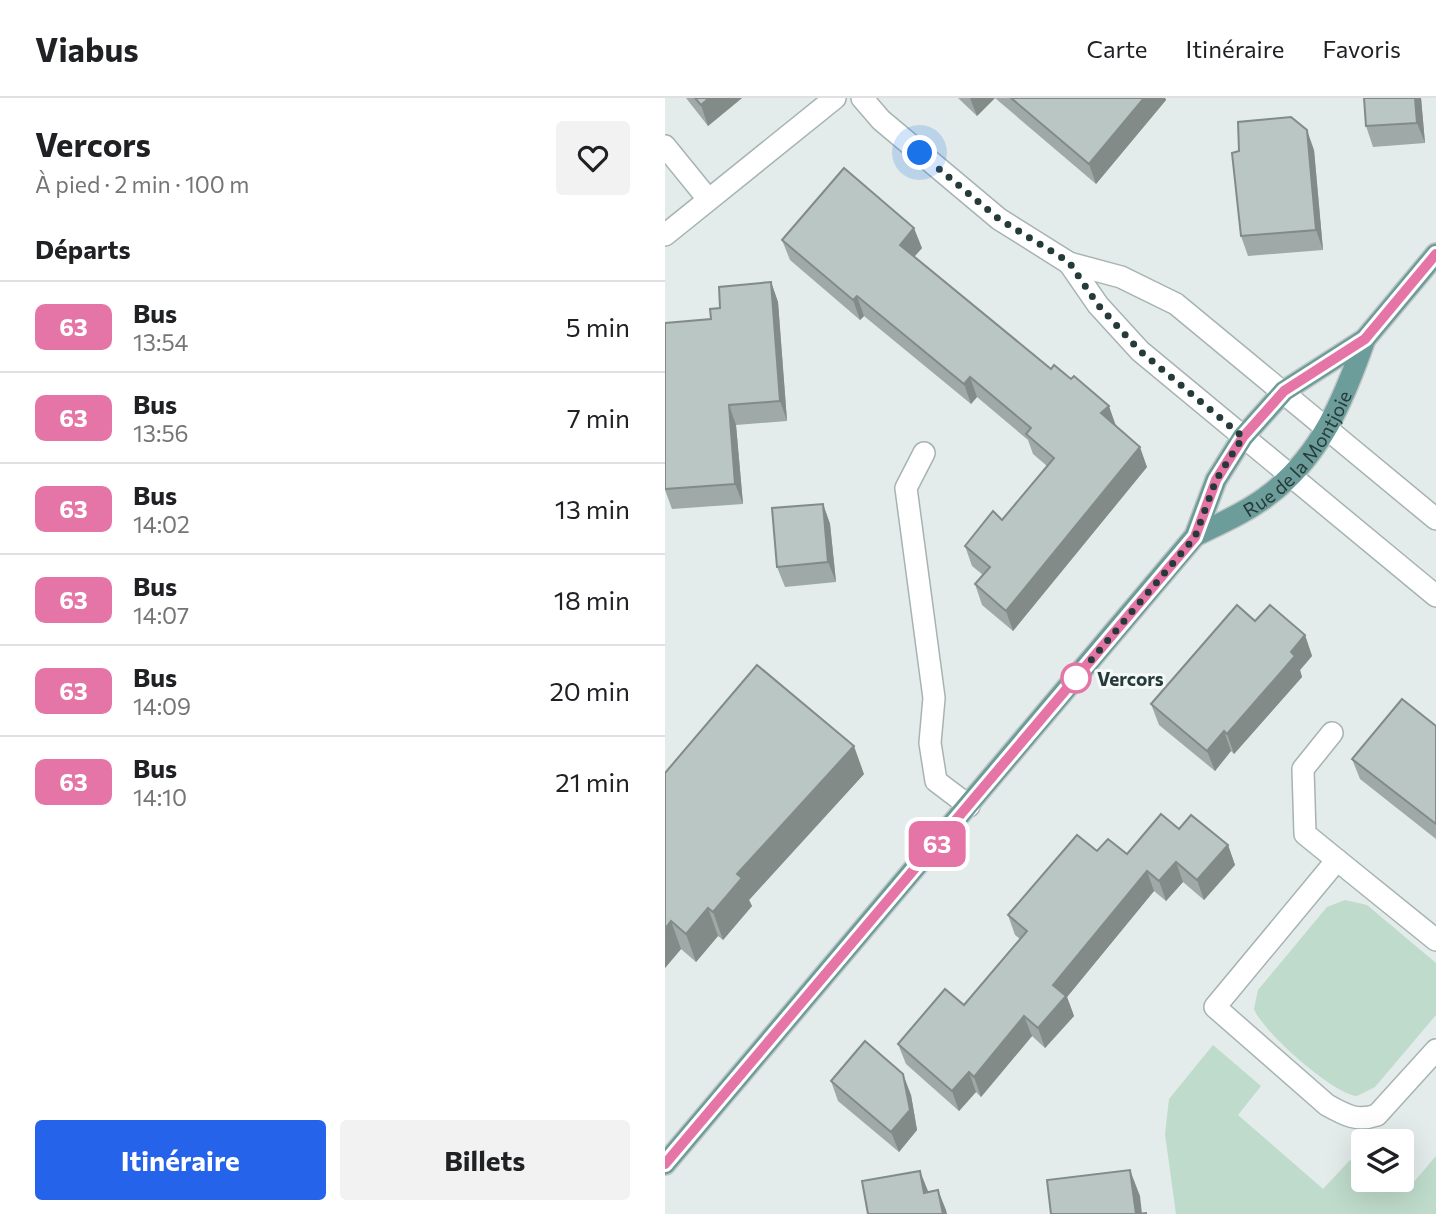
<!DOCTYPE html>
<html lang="fr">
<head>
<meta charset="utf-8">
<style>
	body { margin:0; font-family:Commissioner,sans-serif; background:#f2f2f2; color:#202124; height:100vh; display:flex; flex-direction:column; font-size:26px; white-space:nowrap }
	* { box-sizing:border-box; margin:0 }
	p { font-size:23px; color:#757577 }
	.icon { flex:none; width:38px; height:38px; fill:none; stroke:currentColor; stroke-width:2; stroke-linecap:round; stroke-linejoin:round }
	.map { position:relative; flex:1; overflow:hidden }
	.details { display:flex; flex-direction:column; background:#fff; width:665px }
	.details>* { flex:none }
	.badge { padding:0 14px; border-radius:10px; font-size:24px; line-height:46px }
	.buttons { position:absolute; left:686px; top:1031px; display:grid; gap:14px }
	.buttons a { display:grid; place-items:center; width:63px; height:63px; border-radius:7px; background:#fff; box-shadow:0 7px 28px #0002; font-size:35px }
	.you { position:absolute; width:35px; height:35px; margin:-18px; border:5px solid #fff; border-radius:50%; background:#1a73e8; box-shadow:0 0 0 10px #1a73e833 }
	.map>.badge { position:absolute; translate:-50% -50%; box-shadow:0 0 0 4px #fff }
	h2 { padding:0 35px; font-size:26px; line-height:63px }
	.round { display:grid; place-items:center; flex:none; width:74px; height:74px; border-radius:7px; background:#f2f2f2 }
	.summary { display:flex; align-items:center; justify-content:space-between; height:119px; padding:0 35px }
	h1 { font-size:33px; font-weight:700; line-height:52px }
	.button { display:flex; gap:14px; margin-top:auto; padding:14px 35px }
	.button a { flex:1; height:80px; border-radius:7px; background:#2563eb; color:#fff; font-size:28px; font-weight:700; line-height:80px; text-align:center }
	.button a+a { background:#f2f2f2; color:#202124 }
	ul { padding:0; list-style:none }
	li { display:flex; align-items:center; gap:21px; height:91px; padding:0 35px; border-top:2px solid #e0e0e0 }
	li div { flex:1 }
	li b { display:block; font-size:26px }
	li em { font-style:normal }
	li .badge { min-width:77px; font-weight:700; text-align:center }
	header { display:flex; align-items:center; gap:42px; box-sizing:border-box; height:98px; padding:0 35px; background:#fff; border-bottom:2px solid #e0e0e0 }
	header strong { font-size:33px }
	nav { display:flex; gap:38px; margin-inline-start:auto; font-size:24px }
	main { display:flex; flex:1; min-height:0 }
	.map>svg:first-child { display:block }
	.green { fill:#bedbcb }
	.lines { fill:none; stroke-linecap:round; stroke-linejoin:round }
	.minor-casing { stroke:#a6b3b2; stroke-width:24 }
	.major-casing { stroke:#c2c8c8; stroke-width:24 }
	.minor { stroke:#fff; stroke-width:21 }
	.major { stroke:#6c9d9a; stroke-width:21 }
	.wall { fill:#9faaa8 }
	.shaded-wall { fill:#828b88 }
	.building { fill:#b9c6c3; stroke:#828b88; stroke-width:2 }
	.line-casing { stroke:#fff; stroke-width:16 }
	.line { stroke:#e675a7; stroke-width:10 }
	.walk { stroke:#253b3a; stroke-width:7; stroke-dasharray:0 12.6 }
	.stop-dot { fill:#fff; stroke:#e675a7; stroke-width:3.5 }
	.labels { text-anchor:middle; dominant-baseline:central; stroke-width:6; stroke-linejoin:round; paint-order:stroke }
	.street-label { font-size:19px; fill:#253b3a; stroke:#f4f8f7 }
	.stop-label { font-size:19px; font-weight:bold; fill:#253b3a; stroke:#f4f8f7; text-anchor:start }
</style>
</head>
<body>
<header>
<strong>Viabus</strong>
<nav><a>Carte</a><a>Itinéraire</a><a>Favoris</a></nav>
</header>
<main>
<section class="details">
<div class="summary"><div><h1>Vercors</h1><p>À pied · 2 min · 100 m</p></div><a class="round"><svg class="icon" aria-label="heart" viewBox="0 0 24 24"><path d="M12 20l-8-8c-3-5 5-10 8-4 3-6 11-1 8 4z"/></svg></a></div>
<h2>Départs</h2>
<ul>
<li><span class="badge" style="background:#e675a7;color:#fff">63</span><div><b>Bus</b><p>13:54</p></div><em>5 min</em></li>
<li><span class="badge" style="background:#e675a7;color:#fff">63</span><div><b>Bus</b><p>13:56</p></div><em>7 min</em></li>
<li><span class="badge" style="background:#e675a7;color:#fff">63</span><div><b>Bus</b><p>14:02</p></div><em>13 min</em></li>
<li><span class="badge" style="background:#e675a7;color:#fff">63</span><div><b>Bus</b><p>14:07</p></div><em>18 min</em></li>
<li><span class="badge" style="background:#e675a7;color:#fff">63</span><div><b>Bus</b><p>14:09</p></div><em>20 min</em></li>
<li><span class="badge" style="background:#e675a7;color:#fff">63</span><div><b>Bus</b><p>14:10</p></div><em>21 min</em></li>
</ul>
<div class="button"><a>Itinéraire</a><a>Billets</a></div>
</section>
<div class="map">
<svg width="771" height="1116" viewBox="0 0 771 1116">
	<rect width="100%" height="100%" fill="#e3ecea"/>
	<g class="green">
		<path d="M680,802L702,807L771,865V917L710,989L692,998C668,996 598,934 589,911L593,892L662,809Z"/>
		<polygon points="548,947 596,988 573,1017 658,1091 685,1062 698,1067 698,1082 737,1081 748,1085 771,1058 771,1116 511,1116 500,1036 504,1001"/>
	</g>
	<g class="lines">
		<g class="minor-casing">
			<g id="minor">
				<polyline points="197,0 216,22 334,121 404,165 456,179 511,206 771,421"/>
				<polyline points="0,48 43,101"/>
				<polyline points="0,137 170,0"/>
				<polyline points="404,165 433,207 475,253 771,498"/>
				<polyline points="259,355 241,390 269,600 265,645 271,683 304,708"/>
				<polyline points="667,635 638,671 640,736 672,762"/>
				<path d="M771,842L672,762L550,909L662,1007C680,1017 692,1024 712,1017L771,952"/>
			</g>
		</g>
		<g class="major-casing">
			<g id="major">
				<path id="s1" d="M530,438C554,426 580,415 601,399C655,360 679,301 700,241"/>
				<polyline points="0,1066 530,438 551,382 578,339 619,293 700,241 771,156"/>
			</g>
		</g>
		<use href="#minor" class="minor"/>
		<use href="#major" class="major"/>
	</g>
	<g class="wall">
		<polygon points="21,0 77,0 43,28"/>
		<polygon points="293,0 330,0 312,18"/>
		<polygon points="330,0 500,0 501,2 431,86"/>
		<polygon points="756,0 760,45 708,49 701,28"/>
		<polygon points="649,52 658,152 583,158 576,138 574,53"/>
		<polygon points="117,142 257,150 249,159 451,328 482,369 348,533 317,507 310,486 318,477 307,468 300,448 337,422 382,368 368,356 363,342 312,299 306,306 199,218 195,222 125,162"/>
		<polygon points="106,184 113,204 122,323 71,327 78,406 7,411 0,392 0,225 46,221 55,210"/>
		<polygon points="158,406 165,426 171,484 120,489 112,469"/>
		<polygon points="590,523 640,537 647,558 635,572 637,579 569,656 566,653 550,673 494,627 486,606"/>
		<polygon points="771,628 771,741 695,681 687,661"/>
		<polygon points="0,675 199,676 84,802 87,808 58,842 53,838 31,864 16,851 0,870"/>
		<polygon points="514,731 563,747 570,767 539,802 518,784 501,803 489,793 402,899 409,918 380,950 367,938 316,999 311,994 294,1013 241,966 233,946 299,907 355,841 350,837 343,817 432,753 462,756"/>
		<polygon points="166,983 246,997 252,1032 234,1054 173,1003"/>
	</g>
	<g class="shaded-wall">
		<polygon points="44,0 77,0 43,28 36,7"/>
		<polygon points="305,0 330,0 312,18"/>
		<polygon points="479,0 500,0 501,2 431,86 424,66"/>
		<polygon points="750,0 756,0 760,45 752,25"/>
		<polygon points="642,32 649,52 658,152 651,132"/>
		<polygon points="249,130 257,150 242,167 235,147"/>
		<polygon points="106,184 113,204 122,323 115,303"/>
		<polygon points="192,198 199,218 195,222 188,202"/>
		<polygon points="305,279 312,299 306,306 299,286"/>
		<polygon points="64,307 71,327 78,406 70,386"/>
		<polygon points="444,308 451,328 436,315"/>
		<polygon points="475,349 482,369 348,533 341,513"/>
		<polygon points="158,406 165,426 171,484 163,464"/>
		<polygon points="640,537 647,558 635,572 637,579 569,656 562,636"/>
		<polygon points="559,633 566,653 550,673 542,653"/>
		<polygon points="189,648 199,676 84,802 87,808 58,842 48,814 72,776"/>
		<polygon points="563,747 570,767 539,802 532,782"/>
		<polygon points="511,764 518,784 501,803 494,783"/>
		<polygon points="482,773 489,793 402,899 409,918 380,950 373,930 388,887"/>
		<polygon points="43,810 53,838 31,864 21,836"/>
		<polygon points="6,823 16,851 0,870 0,831"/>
		<polygon points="359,918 367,938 316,999 309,979"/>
		<polygon points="304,974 311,994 294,1013 287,993"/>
		<polygon points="238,976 246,997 252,1032 234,1054 226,1034"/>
		<polygon points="465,1072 475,1098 477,1116 471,1116"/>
		<polygon points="255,1073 263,1093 267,1115 259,1095"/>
		<polygon points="273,1092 281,1112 282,1116 278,1116"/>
	</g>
	<g class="building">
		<polygon points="30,0 44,0 36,7"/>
		<polygon points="346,0 479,0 424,66"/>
		<polygon points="699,0 750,0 752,25 701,28"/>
		<polygon points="626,19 642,32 651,132 576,138 567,55 574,53 573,24"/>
		<polygon points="179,70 249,130 235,147 386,271 389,267 406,281 409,278 444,308 436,315 475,349 341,513 310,486 325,469 300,448 328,413 337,422 389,360 361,336 366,330 305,279 299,286 192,198 188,202 117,142"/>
		<polygon points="106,184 115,303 64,307 70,386 0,391 0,225 46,221 45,211 55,210 54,189"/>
		<polygon points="158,406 163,464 112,469 107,410"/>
		<polygon points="572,507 590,523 605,507 640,537 626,554 630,558 562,636 559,633 542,653 486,606"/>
		<polygon points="92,567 189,648 72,776 77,780 48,814 43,810 21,836 6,823 0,831 0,675"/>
		<polygon points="737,601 771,628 771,726 687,661"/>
		<polygon points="496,716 514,731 526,717 563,747 532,782 511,764 494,783 482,773 388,887 401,898 373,930 359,918 309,979 304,974 287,993 233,946 280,891 299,907 362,833 343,817 412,737 432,753 443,741 462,756"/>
		<polygon points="200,943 238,976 245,1012 226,1034 166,983"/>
		<polygon points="465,1072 471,1116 481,1115 481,1116 386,1116 382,1082"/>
		<polygon points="255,1073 259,1095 273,1092 278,1116 203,1116 197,1083"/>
	</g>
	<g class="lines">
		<g class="line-casing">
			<polyline id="line" points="0,1066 530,439 551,382 578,339 619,293 700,241 771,156"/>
		</g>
		<use href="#line" class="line"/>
		<polyline class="walk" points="255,55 334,121 404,164 433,207 475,253 578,339 551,382 530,439 411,580"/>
	</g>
	<circle class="stop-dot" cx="411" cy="580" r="14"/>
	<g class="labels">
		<g class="street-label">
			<text stroke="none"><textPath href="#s1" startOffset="135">Rue de la Montjoie</textPath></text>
		</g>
		<g class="stop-label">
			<text x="432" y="580">Vercors</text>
		</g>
	</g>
</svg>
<div class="buttons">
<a><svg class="icon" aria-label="layers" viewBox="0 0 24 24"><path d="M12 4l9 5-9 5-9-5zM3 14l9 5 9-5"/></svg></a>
</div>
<div class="you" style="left:255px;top:55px"></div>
<b class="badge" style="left:272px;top:746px;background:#e675a7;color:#fff">63</b>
</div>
</main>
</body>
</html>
